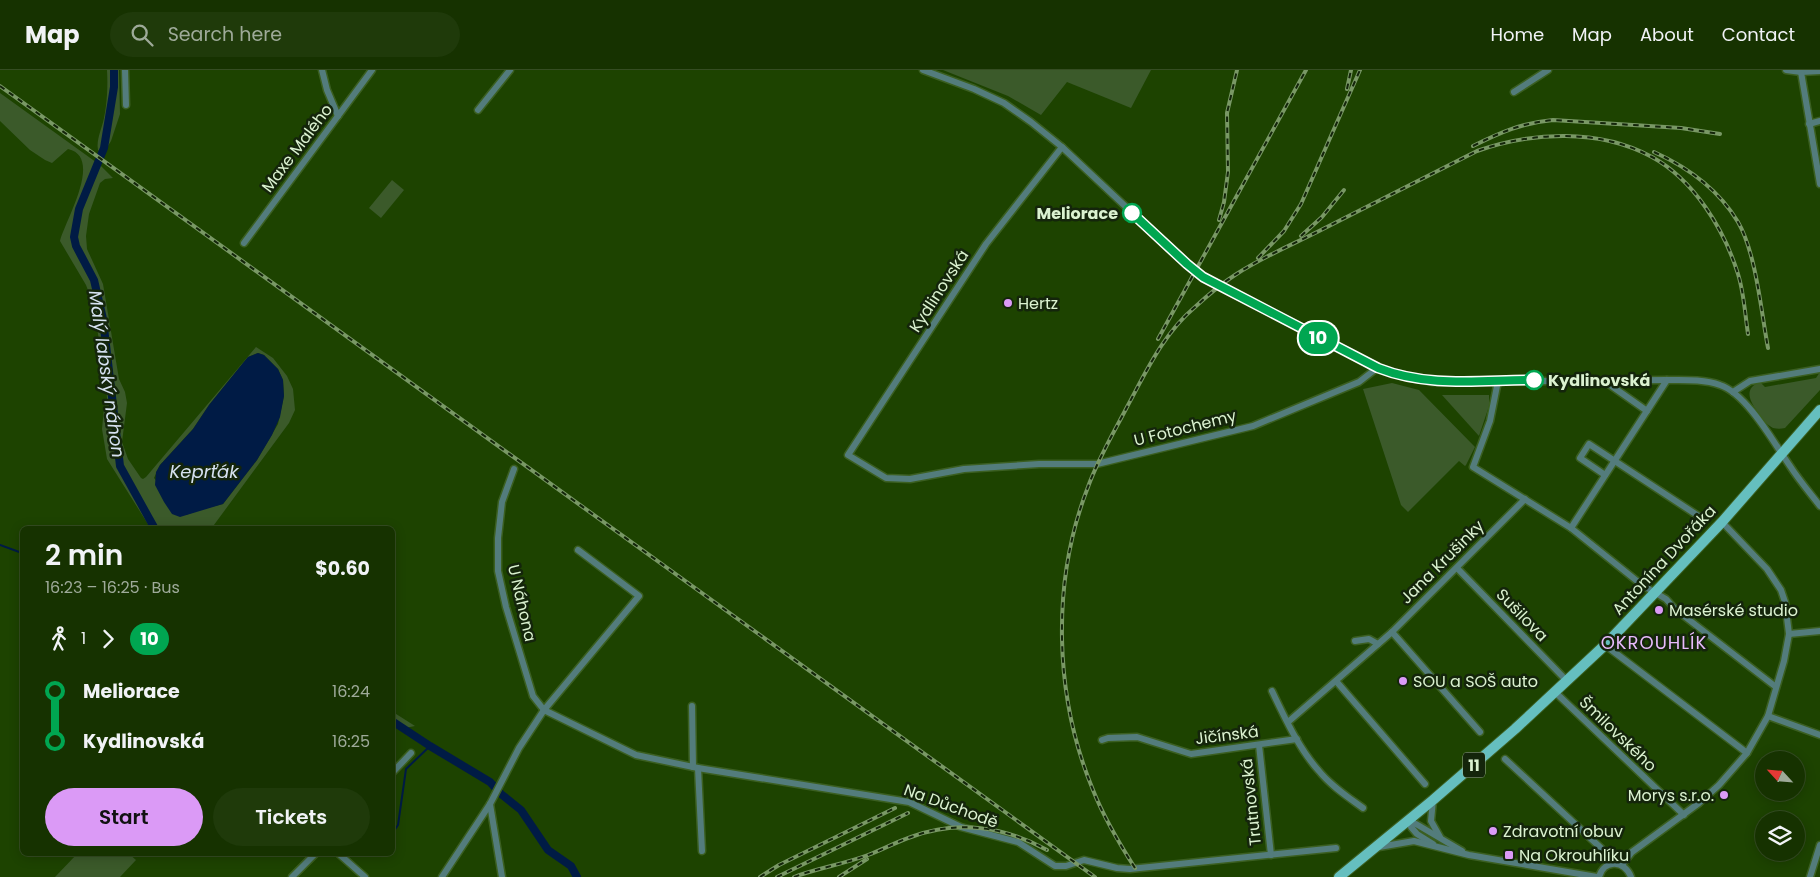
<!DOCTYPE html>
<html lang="en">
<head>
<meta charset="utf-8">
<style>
	body { margin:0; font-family:Poppins,sans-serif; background:#1f3a0a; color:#f1f3f6; height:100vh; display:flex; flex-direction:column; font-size:19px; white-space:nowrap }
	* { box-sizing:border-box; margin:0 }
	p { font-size:16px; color:#9eaa99 }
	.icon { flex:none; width:28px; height:28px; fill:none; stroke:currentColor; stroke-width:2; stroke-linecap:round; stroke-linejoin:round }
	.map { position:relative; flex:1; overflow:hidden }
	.drawer { position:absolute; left:20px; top:456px; width:375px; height:330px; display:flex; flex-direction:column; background:#163200; border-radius:8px; box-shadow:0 2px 12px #0003,0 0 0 1px #354d22 }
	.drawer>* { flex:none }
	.badge { padding:0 10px; border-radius:16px; font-size:18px; line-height:32px }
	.needle { width:32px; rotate:296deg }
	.controls { position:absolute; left:1755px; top:681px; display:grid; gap:10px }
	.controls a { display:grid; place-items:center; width:50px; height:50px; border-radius:50%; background:#163200; box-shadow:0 2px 12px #0003,0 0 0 1px #354d22; font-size:25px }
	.map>.badge { position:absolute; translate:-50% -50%; box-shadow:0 0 0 2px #fff }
	.legs { display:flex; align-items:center; gap:8px; height:55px; padding:0 25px; font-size:16px }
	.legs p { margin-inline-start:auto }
	.headline { display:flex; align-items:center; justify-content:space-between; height:85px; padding:0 25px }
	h1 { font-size:28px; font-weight:600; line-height:38px }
	.action { display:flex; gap:10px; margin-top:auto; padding:10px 25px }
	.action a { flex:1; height:58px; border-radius:30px; background:#db9af6; color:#111; font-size:20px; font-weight:600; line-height:58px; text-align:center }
	.action a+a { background:#1f3a0a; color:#f1f3f6 }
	ul { padding:0 25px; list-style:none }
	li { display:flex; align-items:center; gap:18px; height:50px; font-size:19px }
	li i { display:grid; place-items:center; width:8px; height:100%; margin:0 6px; background:currentColor }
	li i::after { content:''; width:12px; height:12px; margin:-6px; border:4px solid; border-radius:50%; background:#163200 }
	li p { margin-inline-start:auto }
	li:first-child i { background:linear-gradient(#0000 50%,currentColor 0) }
	li:last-child i { background:linear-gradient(currentColor 50%,#0000 0) }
	header { display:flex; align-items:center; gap:30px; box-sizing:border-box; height:70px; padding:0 25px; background:#163200; border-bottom:1px solid #354d22 }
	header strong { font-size:24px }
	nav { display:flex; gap:28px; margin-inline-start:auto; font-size:18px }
	.search { width:350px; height:45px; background:#1f3a0a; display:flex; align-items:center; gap:12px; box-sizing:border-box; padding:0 18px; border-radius:28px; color:#9eaa99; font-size:19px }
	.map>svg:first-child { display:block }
	.green { fill:#3b5a2a; fill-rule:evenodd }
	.water { fill:#001b45 }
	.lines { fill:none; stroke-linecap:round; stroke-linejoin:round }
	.stream { stroke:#001b45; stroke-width:2 }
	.canal { stroke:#001b45; stroke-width:8 }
	.minor-casing { stroke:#3b5f21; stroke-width:9 }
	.primary-casing { stroke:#3b5f21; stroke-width:12 }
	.minor { stroke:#537c7c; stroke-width:6 }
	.primary { stroke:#65bfbf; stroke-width:10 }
	.rail-casing { stroke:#799865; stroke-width:4 }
	.rail { stroke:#14250b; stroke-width:2; stroke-dasharray:5.5; stroke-linecap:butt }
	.line-1-casing { stroke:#fff; stroke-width:11 }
	.line-1 { stroke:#00a651; stroke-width:8 }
	.stop-1-dot { fill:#fff; stroke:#00a651; stroke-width:2.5 }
	.poi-dot { fill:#db9af6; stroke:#14250b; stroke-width:2 }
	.labels { text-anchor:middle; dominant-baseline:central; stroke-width:5; stroke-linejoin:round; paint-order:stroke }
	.shield { fill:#14250b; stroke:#9fb495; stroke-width:1 }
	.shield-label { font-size:15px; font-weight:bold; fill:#dbf2d0 }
	.street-label { font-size:16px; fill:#dbf2d0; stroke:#14250b }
	.stop-label { font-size:16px; font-weight:bold; fill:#dbf2d0; stroke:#14250b; text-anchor:end }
	.poi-label { font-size:16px; fill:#dbf2d0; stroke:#14250b; text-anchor:start }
	.water-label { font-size:18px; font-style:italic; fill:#d7e2f1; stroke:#14250b }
	.neighbourhood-label { font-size:18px; letter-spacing:1px; fill:#e8bbfc; stroke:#14250b }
</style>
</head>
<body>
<header>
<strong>Map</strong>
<div class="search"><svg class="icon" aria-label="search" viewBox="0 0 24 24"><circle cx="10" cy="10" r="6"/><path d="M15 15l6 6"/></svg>Search here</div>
<nav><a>Home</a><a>Map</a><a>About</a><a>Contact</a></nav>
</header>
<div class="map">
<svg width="1820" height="807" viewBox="0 0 1820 807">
	<rect width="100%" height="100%" fill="#1d4300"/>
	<g class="green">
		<path d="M107,0H119L120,44L111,71L103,84L98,80C96,69 102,59 104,48C107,33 108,16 107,0Z"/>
		<polygon points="943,0 1151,0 1131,38 1067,12 1041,45 1008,26"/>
		<path d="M0,23L100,95L113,108L105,109L100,113L89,144L86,166L87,179L103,214L119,309L125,322L127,333L122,372L128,389L141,408L143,409L146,407L256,277L273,288L287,306L293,319L295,340L289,353L211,459H151L107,389L102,359L104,338L107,329L106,308L92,231L86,215L60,171C65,151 104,87 68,79L52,93L45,90L30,80L0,51ZM258,283L264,285L278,299L283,310L284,326L278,354L257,390L223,434L199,440L186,445L154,408L160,395L193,359L209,335L243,293L248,287Z"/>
		<polygon points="392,110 404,120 381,148 369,138"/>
		<path d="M1820,302V320L1785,358C1781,359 1777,359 1773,358C1765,354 1761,347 1757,341C1749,330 1744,318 1760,312L1765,317L1816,308Z"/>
		<polygon points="1392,313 1419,320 1475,377 1466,395 1465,396 1459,391 1408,442 1401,435 1363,319"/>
		<polygon points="1442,325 1489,325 1489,336 1479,366"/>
		<polygon points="393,642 415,656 400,659 393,654"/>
		<polygon points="77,784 129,784 136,790 120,807 55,807"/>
	</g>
	<polygon class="water" points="258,283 264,285 278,299 283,310 284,326 280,347 272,365 257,390 223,434 180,447 172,444 164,432 155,415 156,402 160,395 193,359 209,335 243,293 248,287"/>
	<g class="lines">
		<g class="stream">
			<polyline points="0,475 22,483"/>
			<polyline points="392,764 398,755 406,699 430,676"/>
		</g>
		<g class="canal">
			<polyline points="114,0 114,17 104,78 79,139 74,167 76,176 94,210 103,249 120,396 155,459"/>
			<polyline points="392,651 430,676 490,712 501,724 521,740 548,780 571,796 577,807"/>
		</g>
		<g class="minor-casing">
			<g id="minor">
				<polyline points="125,0 126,35"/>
				<polyline points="322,0 327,20 338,46"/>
				<path d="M923,0L974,19L1004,33L1031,52L1062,77L1187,194L1203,207L1377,298L1402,306L1433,312L1667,310C1684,310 1704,309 1720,315C1747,324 1774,373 1790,396C1799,410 1810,423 1820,436"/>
				<polyline points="1786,0 1801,2 1820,1"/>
				<polyline points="1801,2 1820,114"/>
				<polyline points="1514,22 1548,0"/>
				<polyline points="478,40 510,0"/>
				<polyline points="1809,54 1820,51"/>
				<polyline points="1062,77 986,174 848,385 886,408 910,409 964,399 1039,394 1097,394 1253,356 1359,312 1377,298"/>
				<polyline points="244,173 372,0"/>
				<polyline points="1603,310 1647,341"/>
				<polyline points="1498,311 1490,351 1473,397 1571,458 1642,515 1666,529 1675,539 1776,617"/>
				<polyline points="1733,322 1750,311 1820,299"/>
				<polyline points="514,399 502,432 498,468 498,501 506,537 533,626 544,640 636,685 698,698 909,732 961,757 1018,772 1055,796 1066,796 1084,790 1117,798 1130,799 1336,778"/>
				<polyline points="1605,405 1580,388 1589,374 1700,447"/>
				<polyline points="1571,458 1667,310"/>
				<polyline points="1457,498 1567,611"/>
				<polyline points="1392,562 1480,662"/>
				<polyline points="1789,564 1820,561"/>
				<polyline points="1355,571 1369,569 1378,574"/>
				<polyline points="1605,575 1747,683"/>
				<polyline points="1336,611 1425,714"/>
				<path d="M1272,621C1285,648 1299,679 1319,701C1331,716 1348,727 1363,738"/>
				<polyline points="1555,622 1684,745"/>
				<polyline points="692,636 693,697"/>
				<polyline points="1768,646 1820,665"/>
				<polyline points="1288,652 1392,562 1525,429"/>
				<polyline points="1102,670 1108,668 1137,667 1191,684 1297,669"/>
				<polyline points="1259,675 1271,785"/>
				<polyline points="1505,689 1601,778 1611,794"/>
				<polyline points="698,698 702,781"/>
				<polyline points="392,703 411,683"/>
				<polyline points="1433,730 1431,751 1440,767"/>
				<polyline points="490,734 502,807"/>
				<polyline points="1413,750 1411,757 1417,764 1433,774"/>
				<polyline points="1404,755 1410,753 1416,754 1462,781"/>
				<polyline points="1379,777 1414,771 1469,785 1597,807"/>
				<polyline points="339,784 365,807"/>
				<polyline points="1622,795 1632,782 1699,733 1719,715 1747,683 1768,646 1784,591 1789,564 1785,532 1781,520 1767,499 1722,452"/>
				<polyline points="292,807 315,784"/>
				<polyline points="442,807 490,734 519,678 544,640 639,526 578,480"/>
				<path d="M1599,807C1604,789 1625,790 1631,807"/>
				<polyline points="1810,807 1820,775"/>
			</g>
		</g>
		<g class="primary-casing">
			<polyline id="primary" points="1339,807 1433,730 1515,659 1605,575 1722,452 1820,340"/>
		</g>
		<use href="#minor" class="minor"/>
		<use href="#primary" class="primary"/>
		<g class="rail-casing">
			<g id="rail">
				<polyline points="0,16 1095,807"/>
				<polyline points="1347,19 1351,0"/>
				<path d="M1473,76C1501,62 1522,53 1553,50L1681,58L1720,64"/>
				<path d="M1654,82C1687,97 1719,120 1738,152C1756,183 1761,241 1768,278"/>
				<polyline points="1219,150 1224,132 1228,102 1227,43 1237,0"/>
				<polyline points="1301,166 1322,147 1344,120"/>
				<polyline points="1258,188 1284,161 1301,134 1360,0"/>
				<polyline points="1158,269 1306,0"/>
				<path d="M1135,798C1119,773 1104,748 1093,720C1054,626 1051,512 1088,417C1098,389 1113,364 1127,337C1146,302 1163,264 1195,237C1207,226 1221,214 1235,205C1262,187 1294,174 1323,159C1374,133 1426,107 1477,81C1531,62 1599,58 1652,87C1694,110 1724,159 1738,204C1744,223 1745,244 1748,264"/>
				<polyline points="760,807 779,795 895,738"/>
				<polyline points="777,807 908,743"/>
				<path d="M794,807C818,798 844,794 868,785C882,780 896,772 911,767C957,750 1004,756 1047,780"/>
				<polyline points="839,807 867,789"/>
			</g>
		</g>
		<use href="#rail" class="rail"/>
	</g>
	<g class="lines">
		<g class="line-1-casing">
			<path id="line-1" d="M1132,143L1187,194L1203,207L1378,298C1429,318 1480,310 1534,310"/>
		</g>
		<use href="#line-1" class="line-1"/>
	</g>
	<g class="stop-1-dot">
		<circle cx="1132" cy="143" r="9"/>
		<circle cx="1534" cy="310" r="9"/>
	</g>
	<g class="poi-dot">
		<circle cx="1008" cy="233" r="5"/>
		<circle cx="1659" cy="540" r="5"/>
		<circle cx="1403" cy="611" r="5"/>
		<circle cx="1724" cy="725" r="5"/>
		<circle cx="1493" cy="761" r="5"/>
		<rect x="1504" y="780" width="10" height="10" rx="2.5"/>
	</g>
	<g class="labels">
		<rect class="shield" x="1463" y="682.5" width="22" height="25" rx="4"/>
		<g class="shield-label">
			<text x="1474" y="695">11</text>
		</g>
		<g class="street-label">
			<text transform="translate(297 78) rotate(-53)">Maxe Malého</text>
			<text transform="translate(939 221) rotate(-57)">Kydlinovská</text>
			<text transform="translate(1185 358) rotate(-14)">U Fotochemy</text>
			<text transform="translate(1664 490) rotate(-47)">Antonína Dvořáka</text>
			<text transform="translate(1442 492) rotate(-45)">Jana Krušinky</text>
			<text transform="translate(522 533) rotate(77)">U Náhona</text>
			<text transform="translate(1522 545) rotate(46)">Sušilova</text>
			<text transform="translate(1618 664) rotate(44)">Šmilovského</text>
			<text transform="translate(1227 665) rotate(-7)">Jičínská</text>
			<text transform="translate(1251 732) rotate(-96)">Trutnovská</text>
			<text transform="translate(951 736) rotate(20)">Na Důchodě</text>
		</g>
		<g class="stop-label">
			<text x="1118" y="143">Meliorace</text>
			<text x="1548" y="310" text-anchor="start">Kydlinovská</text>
		</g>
		<g class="poi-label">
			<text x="1018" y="233">Hertz</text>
			<text x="1669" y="540">Masérské studio</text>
			<text x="1413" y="611">SOU a SOŠ auto</text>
			<text x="1714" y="725" text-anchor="end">Morys s.r.o.</text>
			<text x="1503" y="761">Zdravotní obuv</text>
			<text x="1519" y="785">Na Okrouhlíku</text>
		</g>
		<g class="water-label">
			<text transform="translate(107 304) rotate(82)">Malý labský náhon</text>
			<text x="204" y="401">Keprťák</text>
		</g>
		<g class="neighbourhood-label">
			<text x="1654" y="572">OKROUHLÍK</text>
		</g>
	</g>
</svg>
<div class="controls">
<a><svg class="needle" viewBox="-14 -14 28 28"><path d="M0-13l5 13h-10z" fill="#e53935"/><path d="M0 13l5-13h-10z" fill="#9eaa99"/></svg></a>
<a><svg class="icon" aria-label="layers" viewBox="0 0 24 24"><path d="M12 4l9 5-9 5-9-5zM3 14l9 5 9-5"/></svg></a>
</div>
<b class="badge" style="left:1318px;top:268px;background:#00a651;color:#fff">10</b>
<section class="drawer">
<div class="headline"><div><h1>2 min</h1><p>16:23 – 16:25 · Bus</p></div><b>$0.60</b></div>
<div class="legs"><svg class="icon" aria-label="walk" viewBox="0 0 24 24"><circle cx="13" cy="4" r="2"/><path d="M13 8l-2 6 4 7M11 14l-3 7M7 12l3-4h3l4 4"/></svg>1<svg class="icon" aria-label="forward" viewBox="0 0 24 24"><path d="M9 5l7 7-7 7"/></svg><b class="badge" style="background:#00a651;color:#fff">10</b></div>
<ul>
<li><i style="color:#00a651"></i><b>Meliorace</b><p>16:24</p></li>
<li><i style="color:#00a651"></i><b>Kydlinovská</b><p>16:25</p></li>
</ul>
<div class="action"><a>Start</a><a>Tickets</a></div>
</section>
</div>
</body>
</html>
